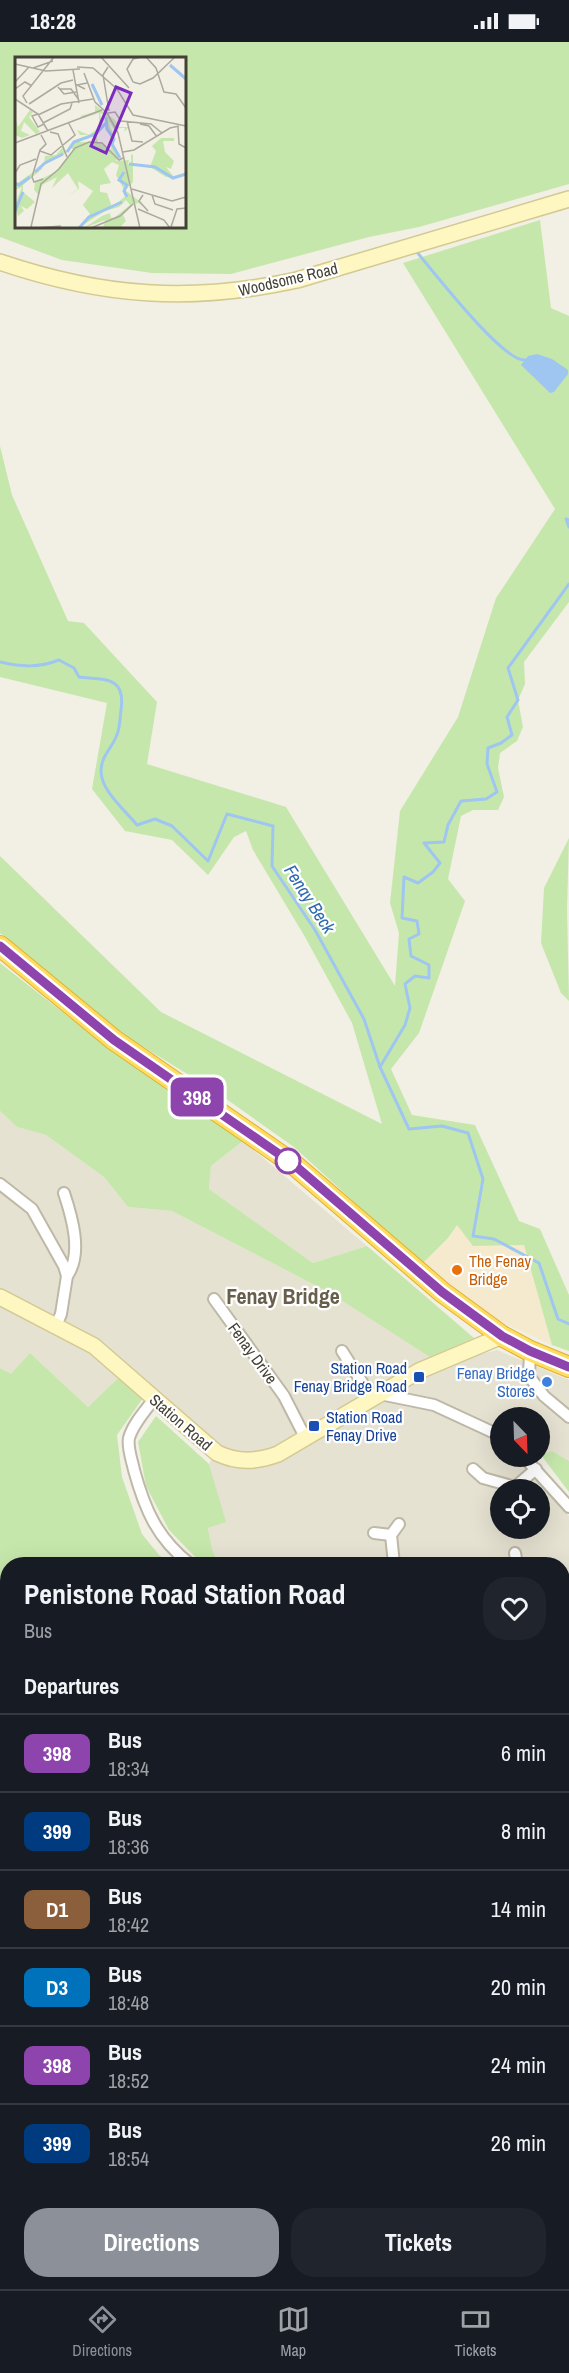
<!DOCTYPE html>
<html lang="en">
<head>
<meta charset="utf-8">
<style>
	body { margin:0; font-family:"Archivo Narrow",sans-serif; background:#20242c; color:#f1f3f6; height:100vh; display:flex; flex-direction:column; font-size:22px; white-space:nowrap }
	* { box-sizing:border-box; margin:0 }
	p { font-size:20px; color:#9ea1a6 }
	.icon { flex:none; width:33px; height:33px; fill:none; stroke:currentColor; stroke-width:2; stroke-linecap:round; stroke-linejoin:round }
	.map { position:relative; flex:1; overflow:hidden }
	.sheet { position:absolute; left:0px; top:1515px; width:570px; height:732px; display:flex; flex-direction:column; background:#171b24; border-radius:24px 24px 0 0; box-shadow:0 6px 24px #0002 }
	.sheet>* { flex:none }
	.badge { padding:0 12px; border-radius:9px; font-size:21px; line-height:39px }
	.needle { width:39px; rotate:157deg }
	.controls { position:absolute; left:490px; top:1365px; display:grid; gap:12px }
	.controls a { display:grid; place-items:center; width:60px; height:60px; border-radius:50%; background:#171b24; box-shadow:0 6px 24px #0002; font-size:30px }
	.map>.badge { position:absolute; translate:-50% -50%; box-shadow:0 0 0 3px #fff }
	h2 { padding:0 24px; font-size:22px; line-height:54px }
	.round { display:grid; place-items:center; flex:none; width:63px; height:63px; border-radius:24px; background:#20242c }
	.overview { display:flex; align-items:center; justify-content:space-between; height:102px; padding:0 24px }
	h1 { font-size:28px; font-weight:700; line-height:45px }
	.action { display:flex; gap:12px; margin-top:auto; padding:12px 24px }
	.action a { flex:1; height:69px; border-radius:24px; background:#8c9099; color:#fff; font-size:24px; font-weight:700; line-height:69px; text-align:center }
	.action a+a { background:#20242c; color:#f1f3f6 }
	ul { padding:0; list-style:none }
	li { display:flex; align-items:center; gap:18px; height:78px; padding:0 24px; border-top:2px solid #363941 }
	li div { flex:1 }
	li b { display:block; font-size:22px }
	li em { font-style:normal }
	li .badge { min-width:66px; font-weight:700; text-align:center }
	.status { display:flex; justify-content:space-between; align-items:center; height:42px; padding:0 30px; background:#171b24; direction:ltr }
	.status svg { height:16px; fill:currentColor }
	.tabs { display:flex; justify-content:space-around; align-items:center; height:84px; border-top:2px solid #363941; background:#171b24; font-size:16px; color:#9ea1a6 }
	.tabs a { display:grid; justify-items:center; gap:3px }
	.tabs .selected { color:#8c9099 }
	.map>svg:first-child { display:block }
	.residential { fill:#e6e2d2; fill-rule:evenodd }
	.commercial { fill:#f5e9ce }
	.green { fill:#c6e7ac; fill-rule:evenodd }
	.water { fill:#9fc6f0 }
	.lines { fill:none; stroke-linecap:round; stroke-linejoin:round }
	.stream { stroke:#9fc6f0; stroke-width:3 }
	.street-casing { stroke:#beb8a7; stroke-width:14 }
	.secondary-casing { stroke:#d3c993; stroke-width:18 }
	.highway-casing { stroke:#deb232; stroke-width:22 }
	.street { stroke:#fff; stroke-width:10 }
	.secondary { stroke:#fff7c1; stroke-width:15 }
	.highway { stroke:#ffdc62; stroke-width:20 }
	.line-casing { stroke:#fff; stroke-width:14 }
	.line { stroke:#8e44ad; stroke-width:9 }
	.stop-dot { fill:#fff; stroke:#8e44ad; stroke-width:3 }
	.food-dot { fill:#e8710a; stroke:#fff; stroke-width:2 }
	.transit-dot { fill:#1a4fb4; stroke:#fff; stroke-width:2 }
	.shop-dot { fill:#3f7fe0; stroke:#fff; stroke-width:2 }
	.labels { text-anchor:middle; dominant-baseline:central; stroke-width:4.5; stroke-linejoin:round; paint-order:stroke }
	.street-label { font-size:16px; fill:#444034; stroke:#fff }
	.food-label { font-size:16px; fill:#c56008; stroke:#fff; text-anchor:start }
	.transit-label { font-size:16px; fill:#164399; stroke:#fff; text-anchor:end }
	.shop-label { font-size:16px; fill:#366cbe; stroke:#fff; text-anchor:end }
	.water-label { font-size:18px; font-style:italic; fill:#2d6ab1; stroke:#fff }
	.district-label { font-size:22px; font-weight:bold; fill:#675f4b; stroke:#fff }
	.inset-river { fill:none; stroke:#9fc6f0; stroke-width:3 }
	.inset-road { fill:none; stroke:#aca99e; stroke-width:1.5 }
	.view { fill:#7b2cbf; fill-opacity:0.15; stroke:#7b2cbf; stroke-width:3 }
	.inset-edge { fill:none; stroke:#444034; stroke-width:3 }
</style>
</head>
<body>
<div class="status"><b>18:28</b><svg viewBox="0 0 49 12"><path d="M0 12V9h3v3zM5 12V6h3v6zM10 12V3h3v9zM15 12V0h3v12zM26 1h20v11H26zM47 4h2v5h-2z"/></svg></div>
<div class="map">
<svg width="569" height="2247" viewBox="0 0 569 2247">
	<rect width="100%" height="100%" fill="#f2efe4"/>
	<g class="residential">
		<path d="M0,1069L17,1085L46,1093L104,1135L128,1165L172,1169L330,1251L444,1323L497,1308L569,1338V1419L552,1409L540,1414V1376H501V1414L539,1415L529,1425L569,1474V2063L562,2052V1522H218L212,1507L208,1486L225,1480L209,1422L218,1405L130,1324L88,1365L30,1311L11,1333L0,1326ZM501,1448H540V1486H501Z"/>
		<polygon points="243,1099 367,1204 313,1221 209,1147 211,1124"/>
		<polygon points="7,1789 8,1890 4,1891 7,1936 0,1941 0,1793"/>
	</g>
	<polygon class="commercial" points="457,1183 473,1204 524,1203 552,1303 495,1277 422,1222 448,1196"/>
	<g class="green">
		<path d="M0,0H569V142L419,185L369,195L231,232L152,231L62,218L0,195ZM16,16H184V184H16Z"/>
		<polygon points="540,178 551,266 569,274 569,560 524,620 525,642 518,658 523,685 517,699 500,711 498,726 504,755 498,768 473,768 461,774 448,837 465,859 419,991 391,1027 412,1073 475,1083 519,1179 540,1187 569,1253 569,1309 552,1303 524,1203 473,1204 457,1183 448,1196 422,1222 294,1105 215,1049 119,990 0,891 0,814 161,970 382,1082 352,981 305,895 253,808 246,789 234,795 208,833 172,798 125,789 92,747 107,661 0,635 0,404 12,453 68,579 84,581 157,660 147,722 286,765 395,944 399,891 390,861 400,769 458,675 496,556 555,467 403,221"/>
		<polygon points="569,796 567,867 569,959 561,951 541,901 544,846"/>
		<polygon points="0,921 112,1009 243,1099 211,1124 209,1147 313,1221 367,1204 474,1296 430,1315 330,1251 172,1169 128,1165 104,1135 46,1093 17,1085 0,1069"/>
		<polygon points="30,1311 88,1365 118,1336 143,1356 117,1393 122,1435 142,1492 159,1513 171,1522 8,1522 7,1753 0,1748 0,1326 11,1332"/>
		<polygon points="156,1374 209,1422 226,1480 208,1486 212,1507 218,1522 202,1522 169,1488 146,1444 138,1400"/>
		<polygon points="552,1409 569,1419 569,1450 541,1413"/>
		<polygon points="563,2052 569,2063 569,2213 562,2211"/>
		<polygon points="563,2235 569,2237 569,2247 419,2247 406,2240 562,2240"/>
	</g>
	<polygon class="water" points="537,312 552,317 568,328 568,332 554,350 550,351 521,323 528,314"/>
	<g class="lines">
		<g class="stream">
			<path d="M416,209C433,229 503,320 525,318"/>
			<polyline points="569,478 566,477 569,485"/>
			<path d="M0,620C22,625 38,626 59,618L74,626L79,635C105,638 126,634 121,668C120,676 120,688 116,695C111,707 101,715 101,729C101,749 125,768 137,783L155,777L172,784L208,819L227,772L273,784L272,824L315,888L364,977L380,1025L409,1087L442,1084L468,1091L483,1137L473,1194L494,1197L539,1221L558,1277L569,1282"/>
			<polyline points="380,1025 405,983 410,966 405,942 415,934 429,936 429,923 411,914 409,897 419,892 417,879 402,876 404,835 418,841 433,830 440,821 424,801 444,800 448,783 461,759 486,757 497,750 487,722 488,706 501,701 512,693 507,675 518,658 508,626 569,542"/>
		</g>
		<g class="street-casing">
			<g id="street">
				<polyline points="0,1142 32,1167 64,1224 67,1234 61,1272 56,1284"/>
				<path d="M64,1151C72,1175 83,1212 67,1234"/>
				<polyline points="214,1257 284,1354 306,1397"/>
				<polyline points="342,1309 372,1356"/>
				<polyline points="530,1309 529,1334 544,1354 569,1375"/>
				<polyline points="380,1352 434,1363 501,1394"/>
				<path d="M154,1357C145,1369 133,1382 129,1396C127,1406 132,1418 134,1428C145,1468 157,1496 190,1522"/>
				<polyline points="523,1414 569,1465"/>
				<polyline points="473,1427 483,1436 515,1445 536,1427"/>
				<polyline points="374,1491 391,1493"/>
				<polyline points="515,1511 517,1522"/>
				<polyline points="394,1522 391,1493 399,1482"/>
				<polyline points="562,1595 569,1585"/>
				<polyline points="562,1620 569,1634"/>
				<polyline points="562,1669 569,1666"/>
				<polyline points="562,1764 562,1773"/>
				<polyline points="141,2247 145,2240"/>
			</g>
		</g>
		<g class="secondary-casing">
			<g id="secondary">
				<path d="M0,220C103,255 191,261 297,238L569,157"/>
				<path d="M0,1255L94,1304L217,1411C238,1421 256,1420 278,1412L419,1329L502,1294"/>
			</g>
		</g>
		<g class="highway-casing">
			<g id="highway">
				<polyline points="0,904 114,998 292,1121 442,1250 502,1294 530,1309 569,1325"/>
				<polyline points="0,1763 8,1767"/>
				<polyline points="562,2224 569,2225"/>
			</g>
		</g>
		<use href="#street" class="street"/>
		<use href="#secondary" class="secondary"/>
		<use href="#highway" class="highway"/>
	</g>
	<g class="lines">
		<g class="line-casing">
			<polyline id="line" points="0,904 114,998 292,1121 442,1250 502,1294 530,1309 569,1325"/>
		</g>
		<use href="#line" class="line"/>
	</g>
	<circle class="stop-dot" cx="288" cy="1119" r="12"/>
	<circle class="food-dot" cx="457" cy="1228" r="6"/>
	<g class="transit-dot">
		<rect x="413" y="1329" width="12" height="12" rx="3"/>
		<rect x="308" y="1378" width="12" height="12" rx="3"/>
	</g>
	<circle class="shop-dot" cx="547" cy="1340" r="6"/>
	<g class="labels">
		<g class="street-label">
			<text transform="translate(288 237) rotate(-13)">Woodsome Road</text>
			<text transform="translate(253 1311) rotate(54)">Fenay Drive</text>
			<text transform="translate(181 1380) rotate(41)">Station Road</text>
		</g>
		<g class="food-label">
			<text x="469" y="1219">The Fenay<tspan x="469" dy="18">Bridge</tspan></text>
		</g>
		<g class="transit-label">
			<text x="407" y="1326">Station Road<tspan x="407" dy="18">Fenay Bridge Road</tspan></text>
			<text x="326" y="1375" text-anchor="start">Station Road<tspan x="326" dy="18">Fenay Drive</tspan></text>
		</g>
		<g class="shop-label">
			<text x="535" y="1331">Fenay Bridge<tspan x="535" dy="18">Stores</tspan></text>
		</g>
		<g class="water-label">
			<text transform="translate(310 857) rotate(57)">Fenay Beck</text>
		</g>
		<g class="district-label">
			<text x="283" y="1254">Fenay Bridge</text>
		</g>
	</g>
	<g transform="translate(15 15)">
		<rect width="171" height="171" fill="#f2efe4"/>
		<path d="M80,48L100,63L104,70H114L109,75L110,71H104L102,76L93,64L100,82L97,85L104,99L101,104L114,103L113,107L116,108V98L118,97V125L110,133L124,144L128,152L124,146L119,147L108,158L111,164L106,169L110,171H88L90,163L69,171L87,159L95,156L96,161L100,160L115,148L111,143L104,150L90,154L63,171L75,157L68,148L78,134L63,124L64,132L52,139L63,132L53,116L37,131L42,120L27,128L24,138L19,133L20,125L40,115L58,93L56,90L53,95L29,108L30,99L41,98L48,90L51,94L60,84L68,81L64,85H78V78H65L62,73L74,78L92,64L90,56L85,57L87,66L84,69V56L69,61L65,59L80,55ZM91,67L95,75L96,93L83,85L81,77ZM97,105L104,108L101,118L112,138L97,150L92,136L85,135V128L96,126L89,112ZM15,53L18,55L14,60L25,75L21,77L9,65L6,74L15,78L7,81L0,78V60L3,70ZM146,81H159V84H148L150,95L159,104L156,112L151,110L158,119L151,120L135,110L141,94L137,89ZM28,108L27,112L8,128V135L20,145L12,152L6,149L9,154L3,159L0,148L7,130L0,133V128Z" fill="#c6e7ac" fill-rule="evenodd"/>
		<path class="inset-river" d="M155,8L171,22M77,27L87,48M91,60L92,72L99,82L97,87L105,101M52,95L59,85L81,77L91,66M114,107L140,110L158,121L171,117M20,115L30,106L48,97M109,115L104,123L112,128L109,134L112,140M0,126L4,128L15,120M0,154L8,135M64,171L74,160L107,145"/>
		<path class="inset-road" d="M86,0L114,31M131,0L141,11L149,35L161,37L171,51M0,7L31,14L65,12M62,10L78,11L102,32L118,58L171,69M93,10L88,18L94,54M18,11L38,4M58,13L64,46M69,16L80,45L92,56L103,76L125,171M0,25L14,10M118,25L125,27L138,21L160,0M118,25L112,12L118,2L126,0M43,30L49,37L61,35M0,32L10,25L17,29M45,32H56L64,43M70,32L62,28L72,26M0,42L23,57L33,74M12,46L8,39L39,0M14,47L46,26L58,23M93,56L100,55L106,64L136,67L147,76M23,57L17,59L23,70L29,67M23,58L46,47L78,42M112,64L117,84L128,85M28,66L55,52L57,46M125,67L134,69L142,80M163,70L164,87L171,91M35,75L43,77L52,100M26,78L31,87L25,93L17,120L19,125L28,122M0,86L87,53M25,94L36,98L60,78L53,65M108,95L119,93L155,71L164,69M0,116L5,108L21,102M117,132L157,144L171,140M128,138L124,144L133,154M137,138L140,147L158,153M123,152L149,163L155,171M16,170L26,127L44,112L60,91L74,85L87,86L104,103L108,101M156,170L162,152L171,151M21,171L46,169M76,171L105,159L118,147"/>
		<path class="view" d="M101,30L116,36L91,96L76,89Z"/>
		<rect width="171" height="171" class="inset-edge"/>
	</g>
</svg>
<div class="controls">
<a><svg class="needle" viewBox="-14 -14 28 28"><path d="M0-13l5 13h-10z" fill="#e53935"/><path d="M0 13l5-13h-10z" fill="#9ea1a6"/></svg></a>
<a><svg class="icon" aria-label="locate" viewBox="0 0 24 24"><circle cx="12" cy="12" r="6"/><path d="M12 2v4M12 18v4M2 12h4M18 12h4"/></svg></a>
</div>
<b class="badge" style="left:197px;top:1055px;background:#8e44ad;color:#fff">398</b>
<section class="sheet">
<div class="overview"><div><h1>Penistone Road Station Road</h1><p>Bus</p></div><a class="round"><svg class="icon" aria-label="heart" viewBox="0 0 24 24"><path d="M12 20l-8-8c-3-5 5-10 8-4 3-6 11-1 8 4z"/></svg></a></div>
<h2>Departures</h2>
<ul>
<li><span class="badge" style="background:#8e44ad;color:#fff">398</span><div><b>Bus</b><p>18:34</p></div><em>6 min</em></li>
<li><span class="badge" style="background:#003b80;color:#fff">399</span><div><b>Bus</b><p>18:36</p></div><em>8 min</em></li>
<li><span class="badge" style="background:#8b5e3c;color:#fff">D1</span><div><b>Bus</b><p>18:42</p></div><em>14 min</em></li>
<li><span class="badge" style="background:#0072bc;color:#fff">D3</span><div><b>Bus</b><p>18:48</p></div><em>20 min</em></li>
<li><span class="badge" style="background:#8e44ad;color:#fff">398</span><div><b>Bus</b><p>18:52</p></div><em>24 min</em></li>
<li><span class="badge" style="background:#003b80;color:#fff">399</span><div><b>Bus</b><p>18:54</p></div><em>26 min</em></li>
</ul>
<div class="action"><a>Directions</a><a>Tickets</a></div>
</section>
</div>
<nav class="tabs">
<a class="selected"><svg class="icon" aria-label="directions" viewBox="0 0 24 24"><path d="M12 3l9 9-9 9-9-9zM9 14v-3h6M13 9l2 2-2 2"/></svg>Directions</a>
<a><svg class="icon" aria-label="map" viewBox="0 0 24 24"><path d="M3 6l6-2 6 2 6-2v14l-6 2-6-2-6 2zM9 4v14M15 6v14"/></svg>Map</a>
<a><svg class="icon" aria-label="tickets" viewBox="0 0 24 24"><path d="M3 7h18v10H3zM15 7v10"/></svg>Tickets</a>
</nav>
</body>
</html>
